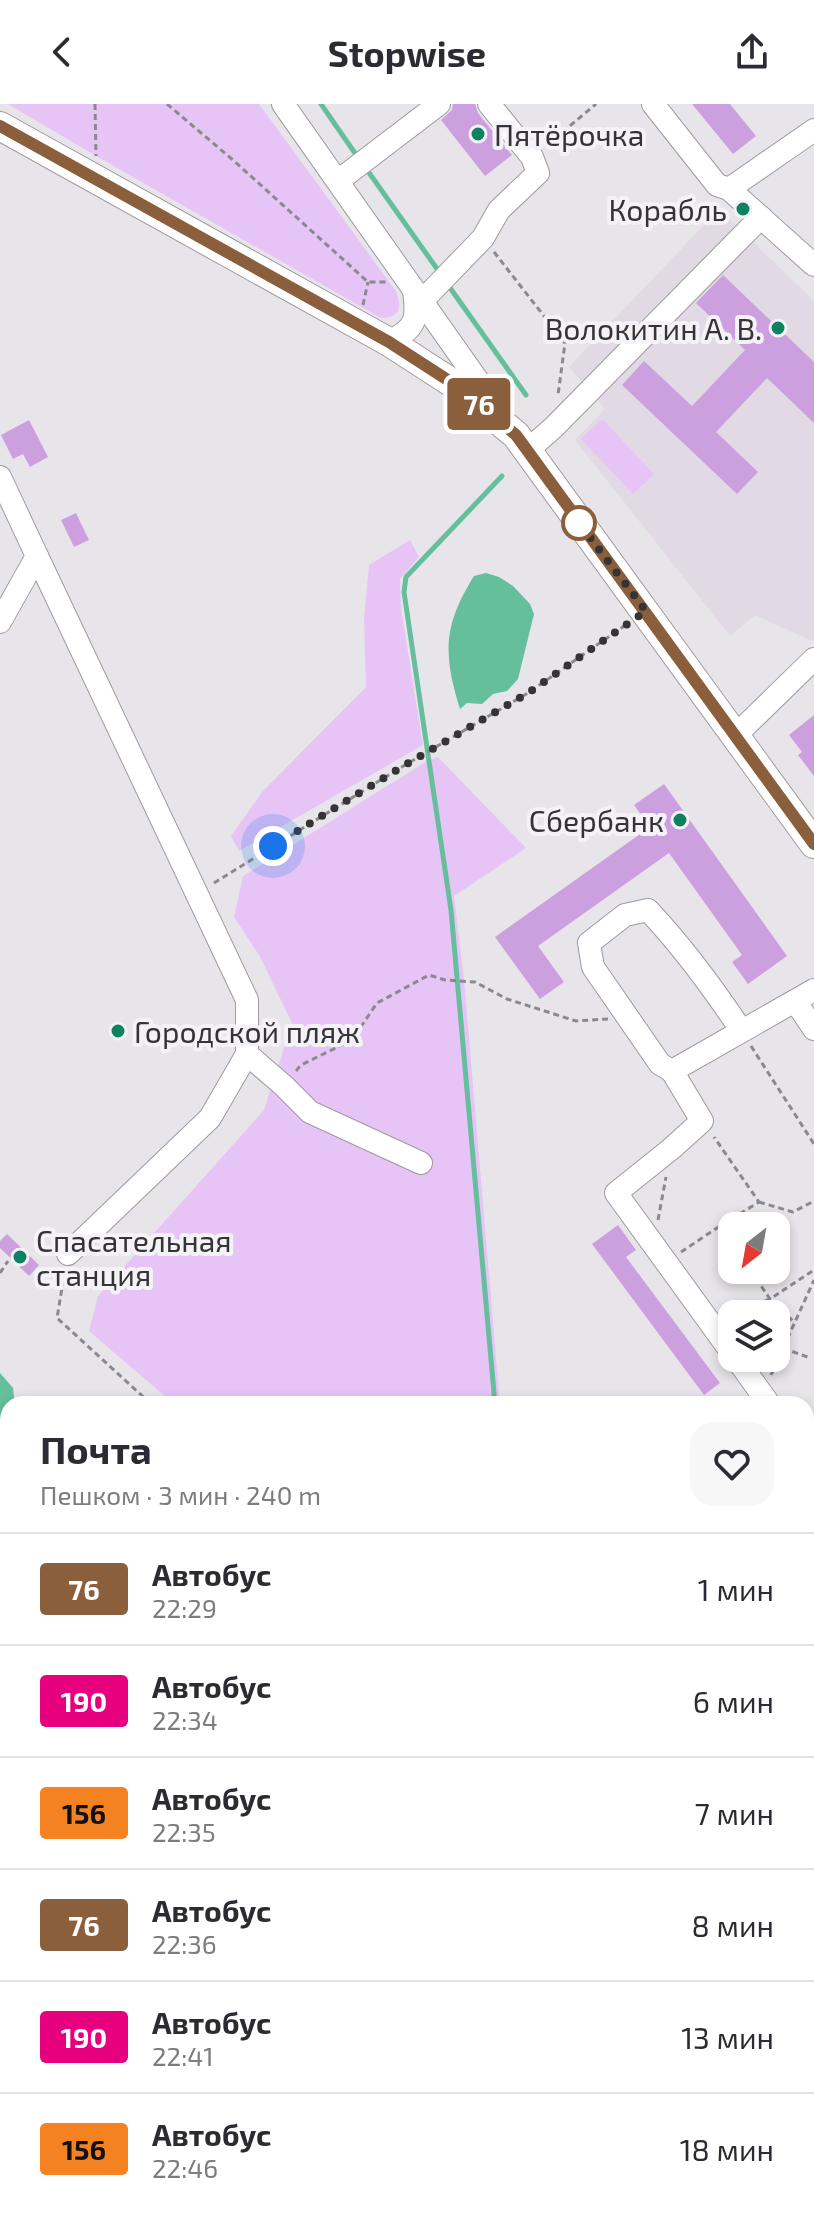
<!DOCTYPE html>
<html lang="ru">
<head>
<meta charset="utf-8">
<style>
	body { margin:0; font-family:"Exo 2",sans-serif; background:#f7f7f7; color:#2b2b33; height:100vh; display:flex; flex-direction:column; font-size:30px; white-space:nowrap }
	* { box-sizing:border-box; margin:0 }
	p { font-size:26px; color:#7c7c81 }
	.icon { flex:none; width:44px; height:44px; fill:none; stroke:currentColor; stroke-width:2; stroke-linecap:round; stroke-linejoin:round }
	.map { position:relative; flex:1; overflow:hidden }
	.sheet { position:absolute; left:0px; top:1292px; width:814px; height:824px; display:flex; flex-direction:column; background:#fff; border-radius:24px 24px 0 0; box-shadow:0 4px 12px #0003 }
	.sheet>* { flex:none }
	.badge { padding:0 16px; border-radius:6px; font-size:28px; line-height:52px }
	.needle { width:52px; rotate:211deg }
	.buttons { position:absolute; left:718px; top:1108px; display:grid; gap:16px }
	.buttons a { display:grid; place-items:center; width:72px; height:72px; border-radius:16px; background:#fff; box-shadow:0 4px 12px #0003; font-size:40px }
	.you { position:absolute; width:40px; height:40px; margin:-20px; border:6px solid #fff; border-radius:50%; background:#1a73e8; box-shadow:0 0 0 12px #1a73e833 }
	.map>.badge { position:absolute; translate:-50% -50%; box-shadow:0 0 0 4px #fff }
	.round { display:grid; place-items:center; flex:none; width:84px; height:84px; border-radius:24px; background:#f7f7f7 }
	.head { display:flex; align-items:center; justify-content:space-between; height:136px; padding:0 40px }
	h1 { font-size:38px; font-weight:700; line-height:60px }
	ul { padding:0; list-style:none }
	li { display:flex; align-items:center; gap:24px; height:112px; padding:0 40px; border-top:2px solid #e1e1e2 }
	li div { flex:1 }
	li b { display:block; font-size:30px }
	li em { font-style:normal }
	li .badge { min-width:88px; font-weight:700; text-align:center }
	header { display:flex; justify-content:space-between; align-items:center; height:104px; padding:0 40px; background:#fff; font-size:36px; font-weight:700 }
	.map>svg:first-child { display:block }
	.built { fill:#e1d9e4 }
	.green { fill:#e7c4f6 }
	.water { fill:#66bf9c }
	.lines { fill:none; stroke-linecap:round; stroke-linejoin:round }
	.stream { stroke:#66bf9c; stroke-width:5 }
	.building { fill:#cca0df }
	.minor-casing { stroke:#9d9a9e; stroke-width:24 }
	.major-casing { stroke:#9d9a9e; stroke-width:30 }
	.path { stroke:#8b898d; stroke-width:3; stroke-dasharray:6 4; stroke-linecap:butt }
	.minor { stroke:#fff; stroke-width:22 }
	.major { stroke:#fff; stroke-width:28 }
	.line-casing { stroke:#fff; stroke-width:18 }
	.line { stroke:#8b5e3c; stroke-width:12 }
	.walk { stroke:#343335; stroke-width:8; stroke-dasharray:0 14.4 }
	.poi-dot { fill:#0d8261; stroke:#f5f2f7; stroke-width:3 }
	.stop-dot { fill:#fff; stroke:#8b5e3c; stroke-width:4 }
	.labels { text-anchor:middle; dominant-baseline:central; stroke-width:8; stroke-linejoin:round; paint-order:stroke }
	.poi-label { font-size:30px; fill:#343335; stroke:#f5f2f7; text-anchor:start }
</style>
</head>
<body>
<header><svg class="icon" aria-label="back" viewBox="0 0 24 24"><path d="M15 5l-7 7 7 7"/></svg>Stopwise<svg class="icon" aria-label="share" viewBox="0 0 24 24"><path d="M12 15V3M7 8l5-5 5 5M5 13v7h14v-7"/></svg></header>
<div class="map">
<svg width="814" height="2116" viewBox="0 0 814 2116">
	<rect width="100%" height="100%" fill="#e8e5ea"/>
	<polygon class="built" points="719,105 814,197 814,536 812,537 755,511 730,532 575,336 605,305 569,263"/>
	<g class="green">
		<path d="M8,0H259L396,187C402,203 401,213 381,214L96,52Z"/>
		<polygon points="602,315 654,370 633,390 581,335"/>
		<polygon points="410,436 419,453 400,475 401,504 423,641 239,747 231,732 263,687 366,583 364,516 369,461"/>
		<polygon points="438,653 526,744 454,792 464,875 500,1300 174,1300 89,1227 98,1192 264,1006 292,919 259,851 234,813 243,772 427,657"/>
	</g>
	<g class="water">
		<path d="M486,469L499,473L513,482L530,500L534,510L518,575L507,587L493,590L482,600L467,599L460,605C443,550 443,522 474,472Z"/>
		<polygon points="0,1269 13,1284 15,1300 8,1300 8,1971 0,1966"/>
		<polygon points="96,2108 339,2108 339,2116 99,2116"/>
	</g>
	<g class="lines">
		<g class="stream">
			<polyline points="321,0 359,55"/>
			<polyline points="365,63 440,169"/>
			<polyline points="448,181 526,291"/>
			<polyline points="495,1300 451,806 404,488 406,473 502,372"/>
		</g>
	</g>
	<g class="building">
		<polygon points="453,0 475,0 478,9 512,51 485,72 441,16 452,6"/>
		<polygon points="692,0 730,0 756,32 733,50"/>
		<polygon points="723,171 814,258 814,319 767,274 716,328 758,368 737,390 622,281 644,257 692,302 745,246 696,199"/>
		<polygon points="29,316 48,353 30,363 23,350 13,355 1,331"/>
		<polygon points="76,409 89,436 74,443 61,416"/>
		<polygon points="814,611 814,672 798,651 802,648 789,631"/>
		<polygon points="664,680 787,852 748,880 732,858 742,851 669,749 538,842 564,878 540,895 495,833 650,723 634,701"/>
		<polygon points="618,1121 636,1146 626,1153 720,1279 704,1291 592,1140"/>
		<polygon points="7,1130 39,1161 29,1172 0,1144 0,1137"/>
	</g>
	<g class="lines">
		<g class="minor-casing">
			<g id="minor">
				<polyline points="283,0 502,311"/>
				<polyline points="653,0 717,81 729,85 814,161"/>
				<polyline points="338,77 439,0"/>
				<polyline points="729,85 814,26"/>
				<polyline points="422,197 483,134 499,106 538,69 532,53 489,0"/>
				<path d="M389,238C416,224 418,216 414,187"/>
				<polyline points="528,346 554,323 761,113"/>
				<polyline points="0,373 37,452 0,518"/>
				<polyline points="37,452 247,896 247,950 210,1014 68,1150"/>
				<polyline points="734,633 814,555"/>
				<polyline points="795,897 814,925"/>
				<polyline points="247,950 284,982 310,1008 421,1059"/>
				<path d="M672,967L660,960L593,863L589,839L625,811L648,806C683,843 713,884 741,926"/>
				<polyline points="732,1249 616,1089 671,1045 702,1017 672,967 814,886"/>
				<polyline points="736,1254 769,1300"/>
				<polyline points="806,1354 814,1366"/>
				<polyline points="806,1948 814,1948"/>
				<polyline points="503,2108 504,2116"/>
			</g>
		</g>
		<g class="major-casing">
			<polyline id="major" points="0,22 389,238 457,282 516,331 814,740"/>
		</g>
		<g class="path">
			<polyline points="95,0 96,52"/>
			<polyline points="167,0 233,56 368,178 388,178"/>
			<polyline points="547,41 596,0"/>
			<polyline points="494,148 565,239 558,291"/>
			<polyline points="363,201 368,178"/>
			<polyline points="214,779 400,664 528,589 627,520"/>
			<polyline points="751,942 814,1040"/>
			<polyline points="296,967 301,961 352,936 377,899 429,871 445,876 475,878 507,895 576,917 608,915"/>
			<polyline points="759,1098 793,1108 814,1097"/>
			<polyline points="658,1116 666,1073"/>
			<polyline points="720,1122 732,1140"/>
			<polyline points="681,1148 720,1122 759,1098 714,1033"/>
			<polyline points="65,1166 57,1214 151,1300"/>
			<polyline points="750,1166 770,1195 794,1218"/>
			<polyline points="0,1169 8,1157"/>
			<polyline points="727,1210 770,1195 814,1166"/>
			<polyline points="783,1244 810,1254"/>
			<polyline points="771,1271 814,1176"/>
			<polyline points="350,2108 352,2116"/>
		</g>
		<use href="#minor" class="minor"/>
		<use href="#major" class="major"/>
	</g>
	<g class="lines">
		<g class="line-casing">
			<polyline id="line" points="0,22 389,238 457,282 516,331 814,740"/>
		</g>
		<use href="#line" class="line"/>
		<polyline class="walk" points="273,742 400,664 528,589 646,507 579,419"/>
	</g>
	<g class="poi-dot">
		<circle cx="478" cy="30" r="8"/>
		<circle cx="743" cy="105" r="8"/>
		<circle cx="778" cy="224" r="8"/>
		<circle cx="680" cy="716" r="8"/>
		<circle cx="118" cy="927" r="8"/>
		<circle cx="20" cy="1153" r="8"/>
	</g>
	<circle class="stop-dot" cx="579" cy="419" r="16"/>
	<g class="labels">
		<g class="poi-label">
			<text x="494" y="30">Пятёрочка</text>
			<text x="727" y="105" text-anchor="end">Корабль</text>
			<text x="762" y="224" text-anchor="end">Волокитин А. В.</text>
			<text x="664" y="716" text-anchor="end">Сбербанк</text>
			<text x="134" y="927">Городской пляж</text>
			<text x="36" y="1136">Спасательная<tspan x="36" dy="34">станция</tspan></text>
		</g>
	</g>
</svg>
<div class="buttons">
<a><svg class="needle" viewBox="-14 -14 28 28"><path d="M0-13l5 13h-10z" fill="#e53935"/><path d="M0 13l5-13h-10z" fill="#7c7c81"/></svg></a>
<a><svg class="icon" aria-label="layers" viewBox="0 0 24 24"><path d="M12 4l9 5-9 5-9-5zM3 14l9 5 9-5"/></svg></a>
</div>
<div class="you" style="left:273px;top:742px"></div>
<b class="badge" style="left:479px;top:300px;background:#8b5e3c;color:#fff">76</b>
<section class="sheet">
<div class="head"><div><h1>Почта</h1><p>Пешком · 3 мин · 240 m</p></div><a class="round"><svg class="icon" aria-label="heart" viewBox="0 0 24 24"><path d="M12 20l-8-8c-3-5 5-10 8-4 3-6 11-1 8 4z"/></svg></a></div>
<ul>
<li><span class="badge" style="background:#8b5e3c;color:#fff">76</span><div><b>Автобус</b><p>22:29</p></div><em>1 мин</em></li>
<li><span class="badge" style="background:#e6007e;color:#fff">190</span><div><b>Автобус</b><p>22:34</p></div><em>6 мин</em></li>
<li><span class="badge" style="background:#f58220;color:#111">156</span><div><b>Автобус</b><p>22:35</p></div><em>7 мин</em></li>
<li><span class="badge" style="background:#8b5e3c;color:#fff">76</span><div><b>Автобус</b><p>22:36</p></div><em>8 мин</em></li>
<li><span class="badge" style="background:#e6007e;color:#fff">190</span><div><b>Автобус</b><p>22:41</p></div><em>13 мин</em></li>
<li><span class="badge" style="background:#f58220;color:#111">156</span><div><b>Автобус</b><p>22:46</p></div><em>18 мин</em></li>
</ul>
</section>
</div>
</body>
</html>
